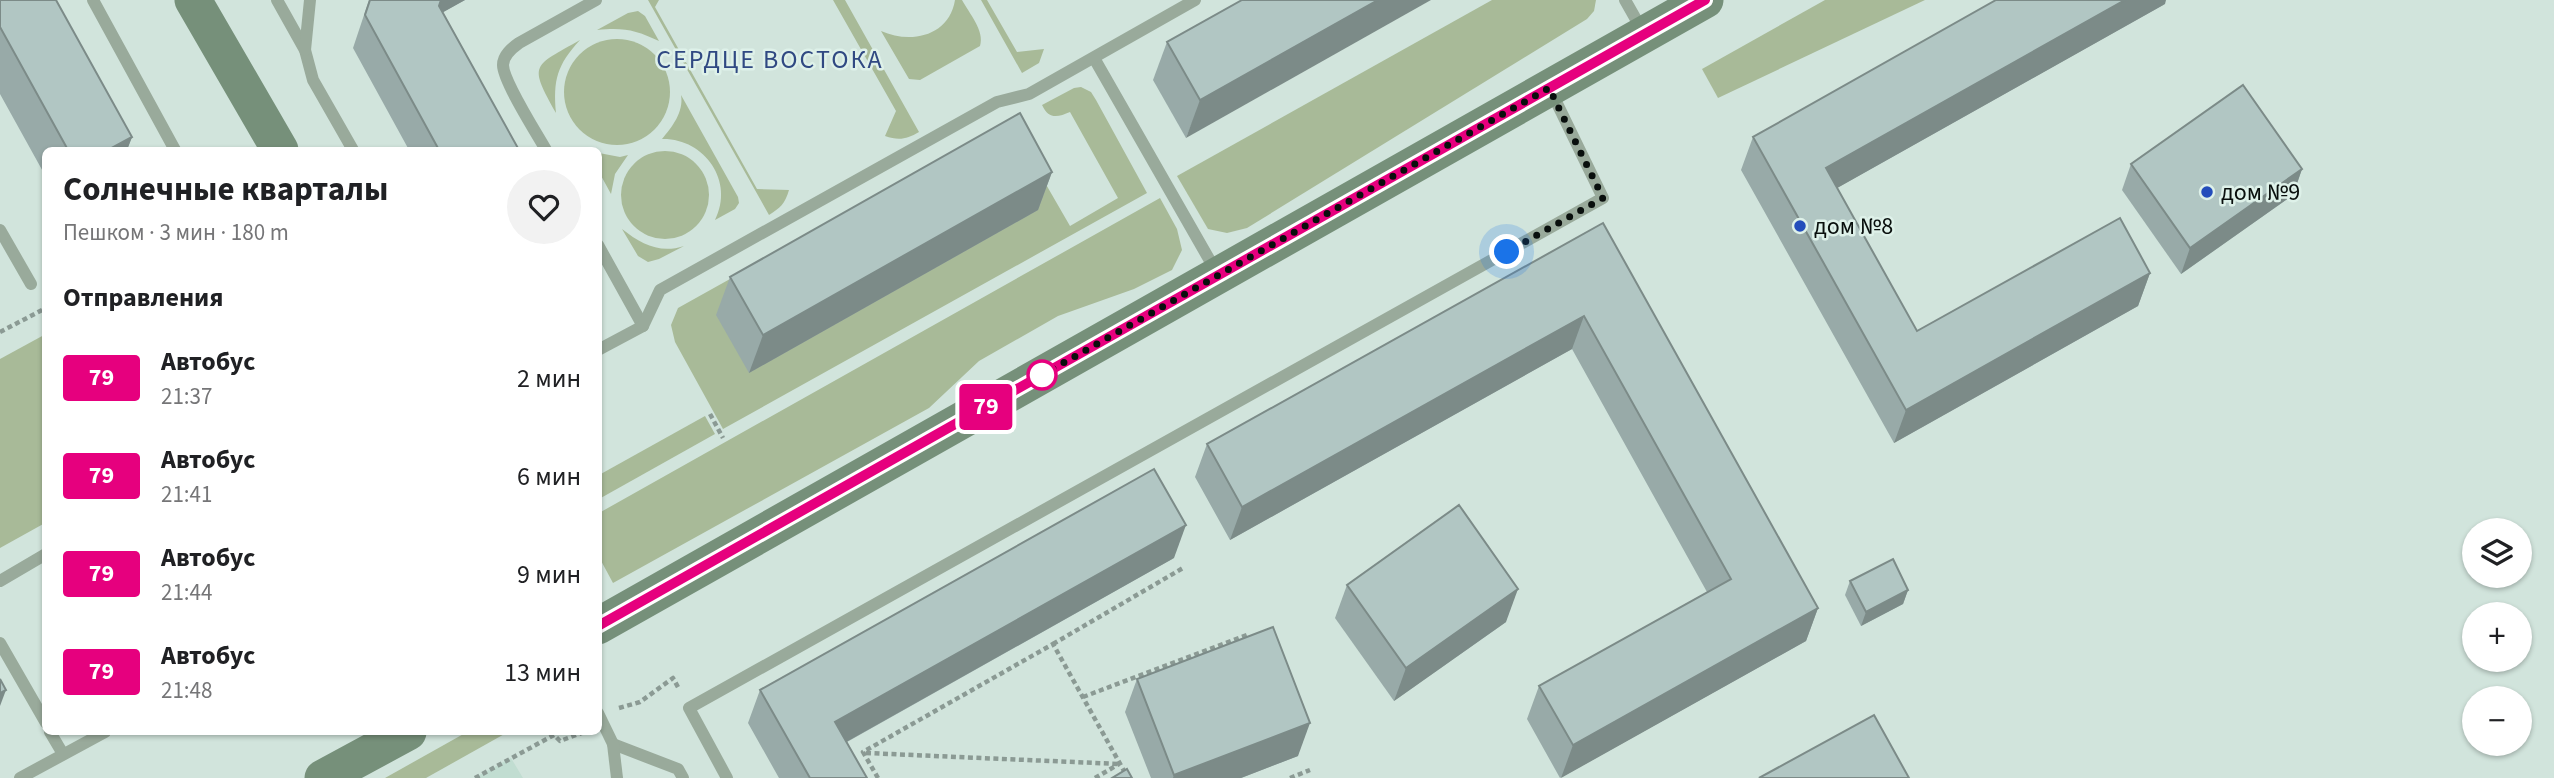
<!DOCTYPE html>
<html lang="ru">
<head>
<meta charset="utf-8">
<style>
	body { margin:0; font-family:"Source Sans 3",sans-serif; background:#f2f2f2; color:#202124; height:100vh; display:flex; flex-direction:column; font-size:26px; white-space:nowrap }
	* { box-sizing:border-box; margin:0 }
	p { font-size:23px; color:#757577 }
	.icon { flex:none; width:38px; height:38px; fill:none; stroke:currentColor; stroke-width:2; stroke-linecap:round; stroke-linejoin:round }
	.map { position:relative; flex:1; overflow:hidden }
	.panel { position:absolute; left:42px; top:147px; width:560px; height:588px; display:flex; flex-direction:column; background:#fff; border-radius:10px; box-shadow:0 2px 5px #0004 }
	.panel>* { flex:none }
	.badge { padding:0 14px; border-radius:5px; font-size:24px; line-height:46px }
	.controls { position:absolute; left:2462px; top:518px; display:grid; gap:14px }
	.controls a { display:grid; place-items:center; width:70px; height:70px; border-radius:50%; background:#fff; box-shadow:0 2px 5px #0004; font-size:35px }
	.you { position:absolute; width:35px; height:35px; margin:-18px; border:5px solid #fff; border-radius:50%; background:#1a73e8; box-shadow:0 0 0 10px #1a73e833 }
	.map>.badge { position:absolute; translate:-50% -50%; box-shadow:0 0 0 4px #fff }
	h2 { padding:0 21px; font-size:26px; line-height:63px }
	.round { display:grid; place-items:center; flex:none; width:74px; height:74px; border-radius:37px; background:#f2f2f2 }
	.headline { display:flex; align-items:center; justify-content:space-between; height:119px; padding:0 21px }
	h1 { font-size:33px; font-weight:700; line-height:52px }
	ul { padding:0; list-style:none }
	li { display:flex; align-items:center; gap:21px; height:98px; padding:0 21px }
	li div { flex:1 }
	li b { display:block; font-size:26px }
	li em { font-style:normal }
	li .badge { min-width:77px; font-weight:700; text-align:center }
	.map>svg:first-child { display:block }
	.built { fill:#c1ddd1 }
	.green { fill:#a8ba98 }
	.lines { fill:none; stroke-linecap:round; stroke-linejoin:round }
	.path { stroke:#8b9a94; stroke-width:4.5; stroke-dasharray:5 3.5; stroke-linecap:butt }
	.lane { stroke:#99aa9b; stroke-width:12 }
	.secondary { stroke:#76907a; stroke-width:37 }
	.wall { fill:#98aaa8 }
	.shaded-wall { fill:#7c8b88 }
	.building { fill:#b1c6c3; stroke:#7c8b88; stroke-width:2 }
	.line-casing { stroke:#fff; stroke-width:16 }
	.line { stroke:#e6007e; stroke-width:10 }
	.walk { stroke:#090f0d; stroke-width:7; stroke-dasharray:0 12.6 }
	.poi-dot { fill:#244dbb; stroke:#def1e9; stroke-width:2.5 }
	.stop-dot { fill:#fff; stroke:#e6007e; stroke-width:3.5 }
	.labels { text-anchor:middle; dominant-baseline:central; stroke-width:5; stroke-linejoin:round; paint-order:stroke }
	.poi-label { font-size:24px; fill:#090f0d; stroke:#def1e9; text-anchor:start }
	.neighbourhood-label { font-size:26px; letter-spacing:2px; fill:#304982; stroke:#def1e9 }
</style>
</head>
<body>
<div class="map">
<svg width="2554" height="778" viewBox="0 0 2554 778">
	<rect width="100%" height="100%" fill="#d1e4dc"/>
	<polygon class="built" points="511,758 523,778 474,778"/>
	<g class="green">
		<path d="M648,0H659L655,7L757,189L789,190C785,204 780,208 769,215Z"/>
		<path d="M833,0H845L919,132C907,139 899,141 885,136L896,111Z"/>
		<path d="M955,0H962C969,13 985,31 980,46L920,80L909,79L881,31C910,44 949,37 955,0Z"/>
		<polygon points="981,0 987,0 1017,52 1044,49 1039,63 1022,73"/>
		<polygon points="1492,0 1596,0 1594,11 1587,19 1247,228 1227,233 1208,229 1177,176"/>
		<polygon points="1825,0 1925,0 1718,98 1702,69"/>
		<path d="M638,11L645,16L659,41C636,30 623,27 597,30L628,13Z"/>
		<circle cx="617" cy="92" r="53"/>
		<path d="M580,40C557,65 553,80 556,113C528,63 533,67 580,40Z"/>
		<path d="M1081,87L1091,92L1096,100L1147,193L723,429L675,342L671,325L678,308L1008,124L1014,129L1070,226L1118,198L1070,112C1058,117 1049,120 1042,105L1074,88Z"/>
		<path d="M681,95L738,197L739,203L735,209L715,220C735,181 704,138 662,139C672,127 684,112 681,95Z"/>
		<circle cx="665" cy="195" r="44"/>
		<polygon points="599,153 620,157 628,155 615,174 611,194 599,172"/>
		<polygon points="1160,198 1177,229 1182,250 1172,270 1134,289 1058,316 979,361 929,408 613,583 599,557 599,513"/>
		<path d="M622,229C641,244 660,254 684,246L659,259L648,262L638,256Z"/>
		<polygon points="44,335 45,523 0,548 0,359"/>
		<polygon points="705,416 715,434 599,499 599,475"/>
		<polygon points="467,732 508,732 426,778 385,778"/>
	</g>
	<g class="lines">
		<g class="path">
			<polyline points="0,332 46,308"/>
			<polyline points="710,414 723,438"/>
			<polyline points="1053,644 1183,568"/>
			<polyline points="1083,697 1247,635"/>
			<polyline points="619,708 640,702 673,678 679,689"/>
			<polyline points="866,753 1119,764"/>
			<polyline points="475,778 554,735 560,741 584,732"/>
			<polyline points="878,778 863,752 1053,644 1128,778"/>
			<polyline points="1095,778 1119,764"/>
			<polyline points="1290,778 1310,770"/>
		</g>
		<g class="lane">
			<polyline points="93,0 175,150"/>
			<polyline points="277,0 305,50 313,80 353,150"/>
			<polyline points="1625,0 1642,30"/>
			<polyline points="305,50 310,0"/>
			<polyline points="1094,58 1217,273"/>
			<path d="M546,150C537,134 503,81 503,65C503,55 512,48 519,43L596,0"/>
			<polyline points="0,230 31,284"/>
			<polyline points="598,245 643,326"/>
			<polyline points="598,350 643,326 660,290 997,102 1029,94 1195,0"/>
			<polyline points="0,581 46,554"/>
			<polyline points="0,643 46,723"/>
			<polyline points="598,713 613,744 678,769 683,778"/>
			<polyline points="50,732 63,754"/>
			<polyline points="613,744 617,778"/>
			<polyline points="20,778 105,732"/>
			<polyline points="727,778 689,708 1603,198 1551,91"/>
		</g>
		<g class="secondary">
			<polyline points="193,0 280,150"/>
			<polyline points="598,626 1705,0"/>
			<polyline points="323,778 408,732"/>
		</g>
	</g>
	<g class="wall">
		<polygon points="0,0 132,137 127,150 46,150 46,177 0,94"/>
		<polygon points="369,0 465,0 443,12 519,150 409,150 353,48"/>
		<polygon points="1242,0 1186,138 1153,80 1167,42"/>
		<polygon points="2165,4 1837,188 1917,331 2150,273 2138,306 1894,443 1741,170 1753,137"/>
		<polygon points="2131,164 2302,169 2293,195 2181,274 2122,190"/>
		<polygon points="1052,172 1038,210 749,373 716,315 730,277"/>
		<polygon points="1603,223 1818,608 1806,641 1560,778 1527,719 1539,686 1707,592 1572,349 1230,540 1195,477 1207,444"/>
		<polygon points="1174,558 847,742 867,778 779,778 748,723 760,690"/>
		<polygon points="1850,581 1908,590 1903,604 1861,626 1845,595"/>
		<polygon points="1347,585 1506,622 1394,701 1335,618"/>
		<polygon points="1137,679 1298,756 1241,778 1151,778 1125,712"/>
	</g>
	<g class="shaded-wall">
		<polygon points="438,0 465,0 431,19"/>
		<polygon points="1378,0 1431,0 1186,138 1200,100"/>
		<polygon points="2125,0 2166,0 2165,4 1814,201 1826,168"/>
		<polygon points="132,137 127,150 108,150"/>
		<polygon points="2302,169 2293,195 2181,274 2190,248"/>
		<polygon points="1052,172 1038,210 749,373 763,335"/>
		<polygon points="2150,273 2138,306 1894,443 1906,410"/>
		<polygon points="1584,316 1572,349 1230,540 1242,507"/>
		<polygon points="1186,525 1174,558 823,755 835,722"/>
		<polygon points="1518,589 1506,622 1394,701 1406,668"/>
		<polygon points="1908,590 1903,604 1861,626 1866,612"/>
		<polygon points="1818,608 1806,641 1561,778 1573,745"/>
		<polygon points="6,690 0,706 0,693"/>
		<polygon points="1310,723 1298,756 1241,778 1173,778 1174,775"/>
	</g>
	<g class="building">
		<polygon points="0,0 56,0 132,137 108,150 68,150 0,27"/>
		<polygon points="370,0 441,0 439,6 519,150 439,150 365,15"/>
		<polygon points="1242,0 1378,0 1200,100 1167,42"/>
		<polygon points="1996,0 2125,0 1826,168 1917,331 2120,218 2150,273 1906,410 1753,137"/>
		<polygon points="2243,85 2302,169 2190,248 2131,164"/>
		<polygon points="1020,113 1052,172 763,335 730,277"/>
		<polygon points="1603,223 1818,608 1573,745 1539,686 1731,579 1584,316 1242,507 1207,444"/>
		<polygon points="1154,469 1186,525 835,722 867,778 810,778 760,690"/>
		<polygon points="1459,505 1518,589 1406,668 1347,585"/>
		<polygon points="1893,559 1908,590 1866,612 1850,581"/>
		<polygon points="1273,627 1310,723 1174,775 1137,679"/>
		<polygon points="0,679 6,690 0,693"/>
		<polygon points="1874,715 1909,778 1759,778"/>
		<polygon points="1127,769 1132,778 1112,778"/>
	</g>
	<g class="lines">
		<g class="line-casing">
			<polyline id="line" points="598,626 1705,0"/>
		</g>
		<use href="#line" class="line"/>
		<polyline class="walk" points="1042,375 1549,88 1603,198 1507,252"/>
	</g>
	<g class="poi-dot">
		<circle cx="2207" cy="192" r="7"/>
		<circle cx="1800" cy="226" r="7"/>
	</g>
	<circle class="stop-dot" cx="1042" cy="375" r="14"/>
	<g class="labels">
		<g class="poi-label">
			<text x="2221" y="192">дом №9</text>
			<text x="1814" y="226">дом №8</text>
		</g>
		<g class="neighbourhood-label">
			<text x="770" y="59">СЕРДЦЕ ВОСТОКА</text>
		</g>
	</g>
</svg>
<div class="controls">
<a><svg class="icon" aria-label="layers" viewBox="0 0 24 24"><path d="M12 4l9 5-9 5-9-5zM3 14l9 5 9-5"/></svg></a>
<a>+</a>
<a>−</a>
</div>
<div class="you" style="left:1507px;top:252px"></div>
<b class="badge" style="left:986px;top:407px;background:#e6007e;color:#fff">79</b>
<section class="panel">
<div class="headline"><div><h1>Солнечные кварталы</h1><p>Пешком · 3 мин · 180 m</p></div><a class="round"><svg class="icon" aria-label="heart" viewBox="0 0 24 24"><path d="M12 20l-8-8c-3-5 5-10 8-4 3-6 11-1 8 4z"/></svg></a></div>
<h2>Отправления</h2>
<ul>
<li><span class="badge" style="background:#e6007e;color:#fff">79</span><div><b>Автобус</b><p>21:37</p></div><em>2 мин</em></li>
<li><span class="badge" style="background:#e6007e;color:#fff">79</span><div><b>Автобус</b><p>21:41</p></div><em>6 мин</em></li>
<li><span class="badge" style="background:#e6007e;color:#fff">79</span><div><b>Автобус</b><p>21:44</p></div><em>9 мин</em></li>
<li><span class="badge" style="background:#e6007e;color:#fff">79</span><div><b>Автобус</b><p>21:48</p></div><em>13 мин</em></li>
</ul>
</section>
</div>
</body>
</html>
